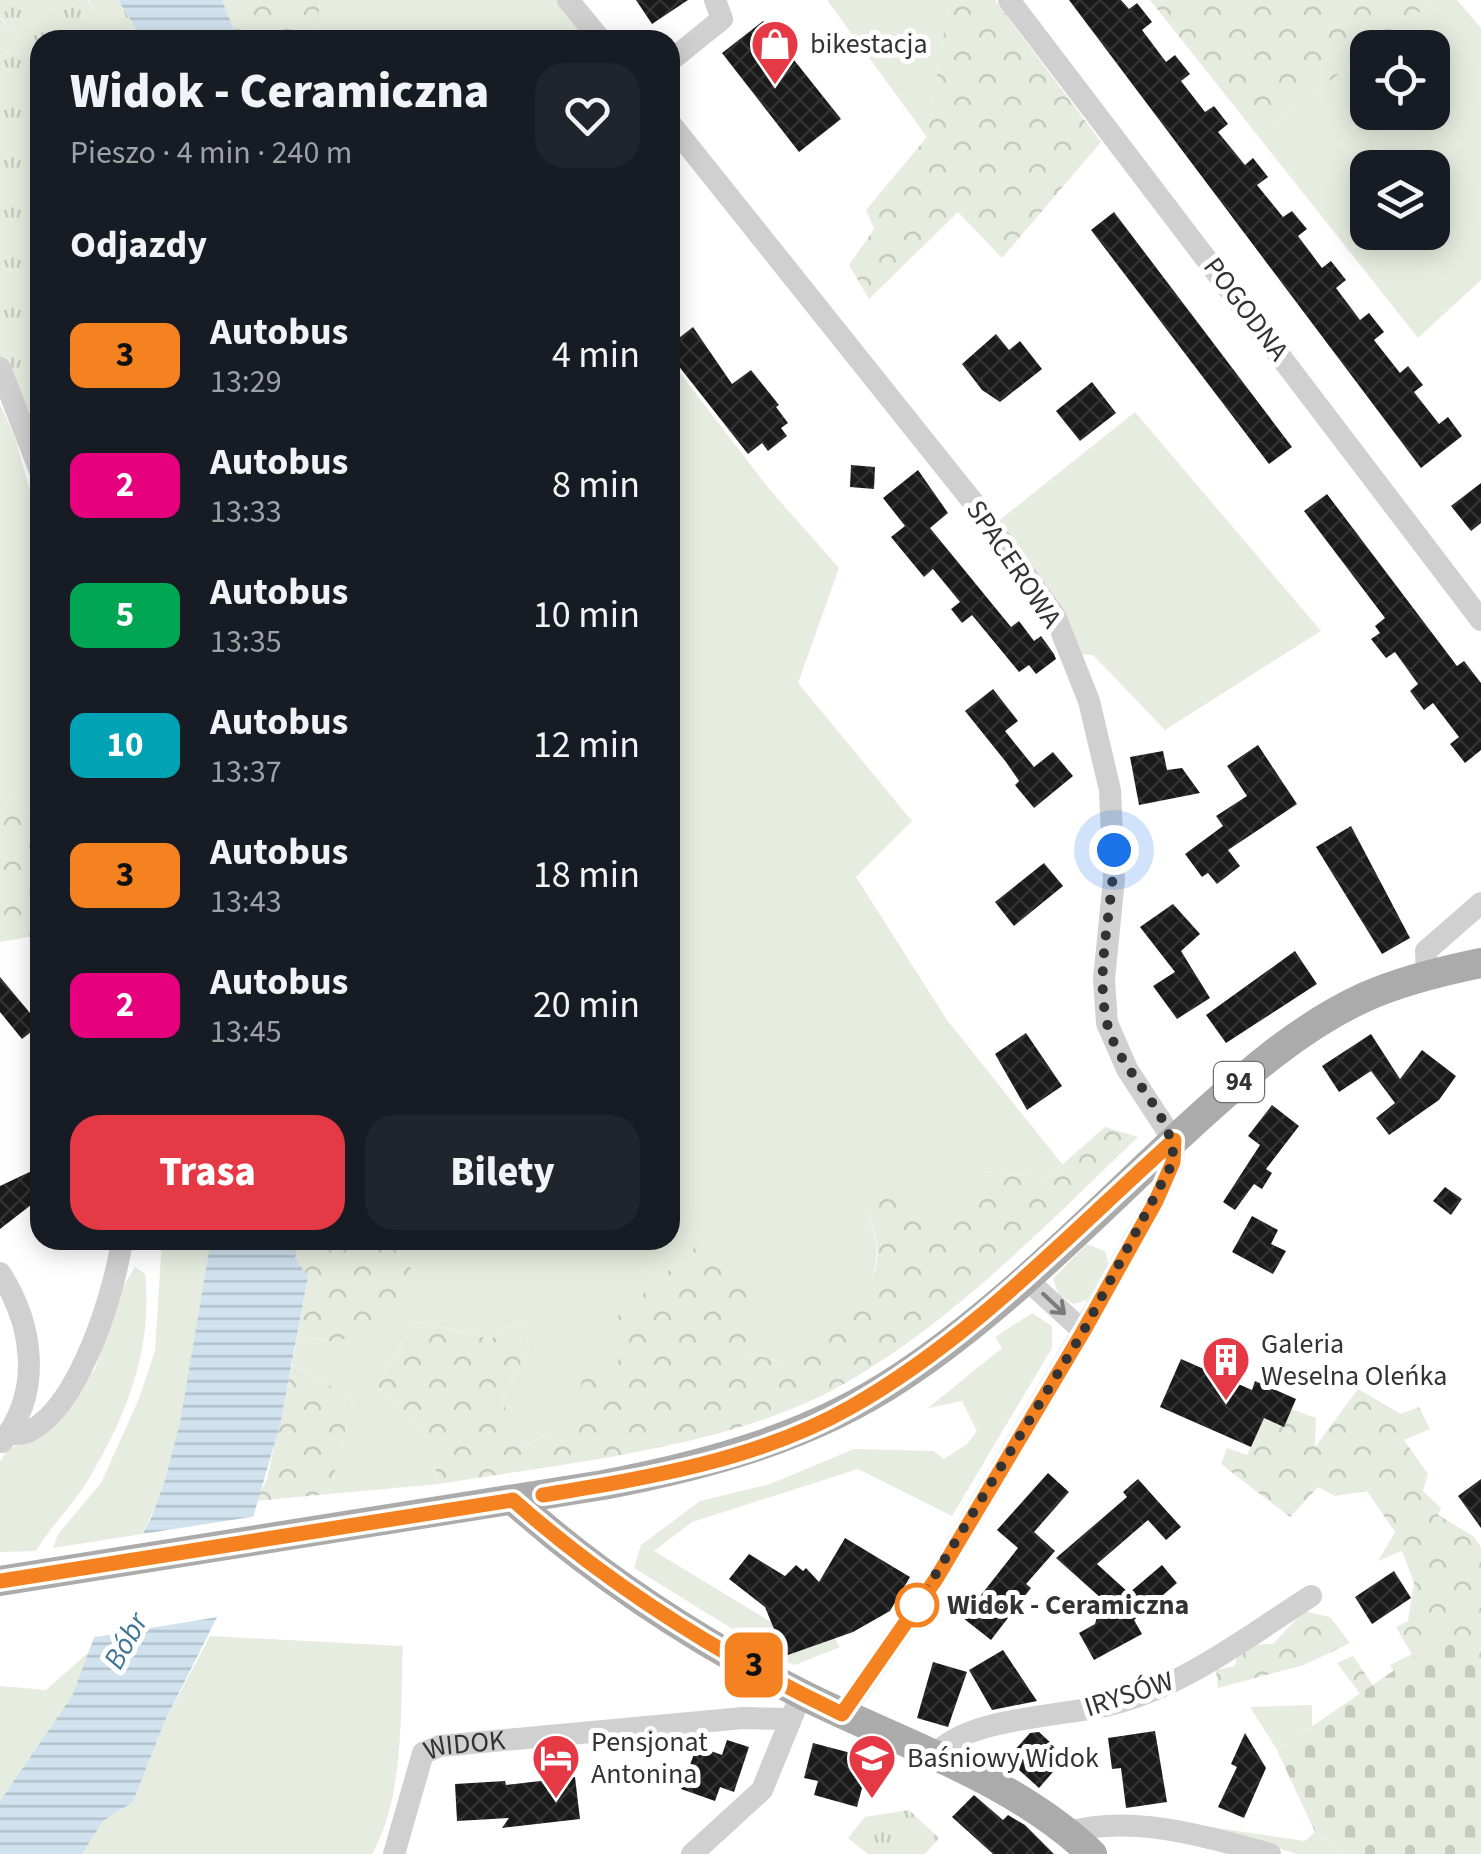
<!DOCTYPE html>
<html lang="pl">
<head>
<meta charset="utf-8">
<style>
	body { margin:0; font-family:"Source Sans 3",sans-serif; background:#20242c; color:#f1f3f6; height:100vh; display:flex; flex-direction:column; font-size:38px; white-space:nowrap }
	* { box-sizing:border-box; margin:0 }
	p { font-size:32px; color:#9ea1a6 }
	.icon { flex:none; width:55px; height:55px; fill:none; stroke:currentColor; stroke-width:2; stroke-linecap:round; stroke-linejoin:round }
	.map { position:relative; flex:1; overflow:hidden }
	.details { position:absolute; left:30px; top:30px; width:650px; height:1220px; display:flex; flex-direction:column; background:#171b24; border-radius:30px; box-shadow:0 5px 25px #0003 }
	.details>* { flex:none }
	.badge { padding:0 20px; border-radius:15px; font-size:35px; line-height:65px }
	.fabs { position:absolute; left:1350px; top:30px; display:grid; gap:20px }
	.fabs a { display:grid; place-items:center; width:100px; height:100px; border-radius:20px; background:#171b24; box-shadow:0 5px 25px #0003; font-size:50px }
	.you { position:absolute; width:50px; height:50px; margin:-25px; border:8px solid #fff; border-radius:50%; background:#1a73e8; box-shadow:0 0 0 15px #1a73e833 }
	.map>.badge { position:absolute; translate:-50% -50%; box-shadow:0 0 0 5px #fff }
	h2 { padding:0 40px; font-size:38px; line-height:90px }
	.round { display:grid; place-items:center; flex:none; width:105px; height:105px; border-radius:30px; background:#20242c }
	.overview { display:flex; align-items:center; justify-content:space-between; height:170px; padding:0 40px }
	h1 { font-size:48px; font-weight:800; line-height:75px }
	.primary-button { display:flex; gap:20px; margin-top:auto; padding:20px 40px }
	.primary-button a { flex:1; height:115px; border-radius:30px; background:#e63946; color:#fff; font-size:40px; font-weight:800; line-height:115px; text-align:center }
	.primary-button a+a { background:#20242c; color:#f1f3f6 }
	ul { padding:0; list-style:none }
	li { display:flex; align-items:center; gap:30px; height:130px; padding:0 40px }
	li div { flex:1 }
	li b { display:block; font-size:38px }
	li em { font-style:normal }
	li .badge { min-width:110px; font-weight:700; text-align:center }
	.map>svg:first-child { display:block }
	.green { fill:#e6ecdf; fill-rule:evenodd }
	.forest { fill:url(#forest-crowns) }
	.cemetery { fill:url(#cemetery-stones) }
	.park { fill:url(#park-tufts) }
	.water { fill:url(#water-rules) }
	.pier { fill:#fff }
	.building { fill:url(#building-cross-hatch) }
	.lines { fill:none; stroke-linecap:round; stroke-linejoin:round }
	.minor { stroke:#d0d0d0; stroke-width:22 }
	.major { stroke:#ababab; stroke-width:30 }
	.oneway { stroke:#7a7a7a }
	.line-casing { stroke:#fff; stroke-width:22 }
	.line { stroke:#f58220; stroke-width:15 }
	.walk { stroke:#333; stroke-width:10; stroke-dasharray:0 18 }
	.stop-dot { fill:#fff; stroke:#f58220; stroke-width:5 }
	.labels { text-anchor:middle; dominant-baseline:central; stroke-width:10; stroke-linejoin:round; paint-order:stroke }
	.shield { fill:#fff; stroke:#707070; stroke-width:2.5 }
	.shield-label { font-size:25px; font-weight:bold; fill:#333 }
	.poi-label { font-size:28px; fill:#333; stroke:#fff; text-anchor:start }
	.street-label { font-size:28px; fill:#333; stroke:#fff }
	.stop-label { font-size:28px; font-weight:bold; fill:#333; stroke:#fff; text-anchor:start }
	.water-label { font-size:30px; font-style:italic; fill:#3f7597; stroke:#fff }
</style>
</head>
<body>
<div class="map">
<svg width="1481" height="1854" viewBox="0 0 1481 1854">
	<defs>
		<pattern id="forest-crowns" width="20" height="18" patternUnits="userSpaceOnUse" patternTransform="scale(2.5)"><rect width="20" height="18" fill="#e6ecdf"/><path d="M2 6a3 3 0 1 1 6 0M12 15a3 3 0 1 1 6 0" fill="none" stroke="#c6cbc0"/></pattern>
		<pattern id="cemetery-stones" width="16" height="16" patternUnits="userSpaceOnUse" patternTransform="scale(2.5)"><rect width="16" height="16" fill="#e6ecdf"/><path d="M2 7V4a2 2 0 0 1 4 0v3zM10 15v-3a2 2 0 0 1 4 0v3z" fill="#c6cbc0"/></pattern>
		<pattern id="park-tufts" width="24" height="20" patternUnits="userSpaceOnUse" patternTransform="scale(2.5)"><rect width="24" height="20" fill="#e6ecdf"/><path d="M3 7l-1-3M5 7V3M7 7l1-3M15 17l-1-3M17 17v-4M19 17l1-3" fill="none" stroke="#c6cbc0"/></pattern>
		<pattern id="water-rules" width="6" height="5" patternUnits="userSpaceOnUse" patternTransform="scale(2.5)"><rect width="6" height="5" fill="#cfe2ee"/><path d="M0 2.5h6" fill="none" stroke="#b2c2cd"/></pattern>
		<pattern id="building-cross-hatch" width="8" height="8" patternUnits="userSpaceOnUse" patternTransform="scale(2.5)"><rect width="8" height="8" fill="#1a1a1a"/><path d="M0 0l8 8M0 8l8-8" fill="none" stroke="#333"/></pattern>
	</defs>
	<rect width="100%" height="100%" fill="#fff"/>
	<g class="green">
		<polygon points="0,0 17,0 0,18 25,44 0,56"/>
		<polygon points="87,0 111,31 139,40 72,40"/>
		<polygon points="320,0 564,0 595,40 317,40"/>
		<polygon points="827,0 949,0 927,137"/>
		<path d="M1435,0H1457L1481,28V280L1418,338L1258,136L1367,52L1368,112H1432V48L1373,47ZM1368,168H1432V232H1368Z"/>
		<path d="M670,360L770,490L839,568L798,683L912,821L856,877L947,1020L1062,1164L1048,1177L981,1172L938,1229L878,1178C856,1222 881,1224 876,1260C871,1309 820,1337 785,1363L744,1352L620,1377L577,1421L518,1448L502,1399L529,1347L521,1319L491,1339L416,1321L376,1386L429,1438L439,1484L329,1494L353,1399L292,1364L297,1337L337,1342L399,1240H670Z"/>
		<polygon points="0,404 15,438 40,526 40,763 30,780 40,795 40,824 13,797 0,808"/>
		<polygon points="1135,412 1321,631 1165,730 1093,655 1072,654 991,527"/>
		<path d="M162,1240H211V1248C198,1336 184,1456 142,1534L53,1548L58,1534L101,1483L138,1401L155,1351Z"/>
		<polygon points="1087,1244 1106,1252 1108,1264 1087,1300 1074,1304 1059,1295 1053,1279"/>
		<path d="M135,1267L145,1274C153,1346 128,1413 91,1475C76,1502 52,1524 36,1551L0,1552V1462L8,1449L44,1436L95,1369L122,1288Z"/>
		<polygon points="1032,1313 1052,1326 1052,1348 952,1516 858,1469 692,1522 654,1551 771,1622 785,1655 834,1636 840,1647 795,1665 786,1662 634,1568 641,1545 700,1501 770,1484 854,1449 933,1451 944,1459 967,1444 977,1431 962,1401 928,1408 1002,1348 995,1337"/>
		<path d="M210,1636L403,1646C400,1712 405,1796 372,1854H82L103,1821L133,1802L164,1723Z"/>
		<polygon points="90,1651 72,1696 0,1801 0,1686 46,1690"/>
		<polygon points="1312,1705 1312,1726 1277,1750 1250,1707"/>
		<polygon points="1204,1826 1305,1841 1315,1832 1345,1854 1297,1854"/>
	</g>
	<g class="forest">
		<polygon points="222,0 320,0 317,40 238,40"/>
		<polygon points="949,0 995,0 1101,142 1002,258 958,212 869,299 849,265 874,229 866,210 927,137"/>
		<polygon points="1150,0 1435,0 1258,136"/>
		<polygon points="13,797 40,824 40,935 0,942 0,808"/>
		<path d="M1105,1127L1138,1137C1048,1223 951,1324 842,1385C730,1448 565,1463 439,1484L429,1438L376,1386L416,1321L491,1339L521,1319L529,1347L502,1399L519,1448L576,1421L582,1378L619,1377L616,1318L694,1248L754,1296L744,1352L785,1363C819,1337 871,1307 877,1260C881,1224 857,1221 877,1177L938,1228L981,1172L1048,1177Z"/>
		<polygon points="298,1240 399,1240 411,1269 394,1318 337,1342 297,1337 308,1277 294,1258"/>
		<polygon points="292,1364 353,1399 329,1494 256,1501 267,1479"/>
		<polygon points="1358,1389 1401,1414 1419,1407 1430,1429 1404,1440 1428,1474 1423,1491 1441,1508 1438,1515 1473,1536 1481,1547 1481,1712 1363,1698 1337,1663 1353,1656 1374,1687 1396,1675 1390,1665 1412,1654 1396,1627 1408,1621 1414,1583 1402,1551 1378,1561 1395,1532 1367,1491 1335,1496 1318,1487 1290,1517 1221,1464 1227,1448 1247,1455 1264,1418 1291,1409 1316,1418 1315,1447"/>
		<polygon points="1304,1611 1330,1617 1350,1643 1304,1665 1218,1688 1216,1670 1235,1666 1238,1651 1248,1645 1273,1644"/>
	</g>
	<polygon class="cemetery" points="1449,1633 1481,1675 1481,1854 1345,1854 1315,1832 1277,1750"/>
	<g class="park">
		<polygon points="17,0 87,0 72,40 40,40 40,471 0,368 0,56 25,44 0,17"/>
		<polygon points="88,0 118,0 143,40 111,32"/>
		<polygon points="909,1810 939,1838 925,1854 868,1854 848,1838 865,1817"/>
	</g>
	<g class="water">
		<polygon points="118,0 222,0 238,40 143,40"/>
		<polygon points="211,1240 298,1240 295,1258 308,1277 280,1425 234,1583 164,1723 133,1802 103,1821 82,1854 0,1854 0,1801 72,1696 109,1598 151,1518 165,1480 180,1423"/>
	</g>
	<polygon class="pier" points="257,1516 238,1585 224,1616 89,1638 104,1596 136,1535"/>
	<g class="building">
		<polygon points="636,0 688,0 652,24"/>
		<polygon points="1069,0 1121,0 1129,9 1137,3 1152,22 1142,30 1166,62 1175,55 1190,74 1181,81 1205,112 1214,106 1228,124 1218,132 1245,165 1253,158 1268,177 1257,185 1283,217 1292,211 1307,229 1298,236 1322,268 1331,261 1346,280 1336,288 1360,320 1369,313 1384,332 1374,340 1400,373 1408,366 1423,385 1414,392 1439,424 1448,417 1462,436 1421,468"/>
		<polygon points="763,21 841,119 799,152 722,53"/>
		<polygon points="1114,212 1292,447 1269,464 1091,230"/>
		<polygon points="693,327 732,384 751,370 779,405 776,407 788,423 781,428 787,436 768,451 762,443 748,454 670,355 670,345"/>
		<polygon points="996,334 1009,350 1020,341 1042,369 1000,402 982,390 962,364"/>
		<polygon points="1092,382 1116,413 1080,441 1056,411"/>
		<polygon points="851,465 875,467 874,489 850,487"/>
		<polygon points="918,470 948,513 930,528 1011,627 1019,621 1034,641 1041,636 1054,654 1056,659 1036,674 1029,665 1019,672 972,615 962,623 951,609 960,602 933,569 924,577 891,537 905,526 883,498"/>
		<polygon points="1481,483 1481,523 1471,531 1451,506"/>
		<polygon points="1327,494 1457,666 1464,661 1481,683 1481,750 1465,763 1450,744 1459,737 1433,703 1424,710 1410,691 1418,684 1395,652 1386,658 1371,639 1380,633 1375,626 1385,618 1304,511"/>
		<polygon points="993,689 1018,721 1005,731 1034,767 1053,752 1073,776 1034,808 1015,785 1019,781 1006,762 965,711"/>
		<polygon points="1258,745 1297,804 1228,850 1240,866 1217,884 1208,873 1202,877 1185,854 1223,826 1216,816 1247,796 1227,766"/>
		<polygon points="1163,751 1167,770 1182,768 1200,793 1139,805 1130,757"/>
		<polygon points="1351,826 1410,938 1382,954 1316,847"/>
		<polygon points="1044,863 1063,886 1014,926 995,902"/>
		<polygon points="1173,904 1200,934 1181,951 1210,998 1177,1019 1153,986 1175,972 1140,927"/>
		<polygon points="1295,951 1317,984 1226,1043 1206,1015"/>
		<polygon points="0,977 40,1025 22,1039 0,1012"/>
		<polygon points="1026,1033 1062,1086 1027,1110 995,1054"/>
		<polygon points="1371,1034 1400,1079 1422,1050 1456,1076 1439,1100 1389,1135 1376,1118 1395,1103 1371,1071 1339,1092 1322,1066"/>
		<polygon points="1272,1105 1299,1126 1266,1169 1272,1173 1262,1189 1254,1184 1235,1210 1223,1202 1260,1145 1248,1136"/>
		<polygon points="40,1167 40,1198 0,1229 0,1186"/>
		<polygon points="1445,1187 1462,1199 1451,1215 1433,1201"/>
		<polygon points="1252,1216 1278,1230 1271,1244 1286,1251 1273,1274 1232,1252"/>
		<polygon points="1181,1359 1252,1390 1255,1381 1296,1399 1284,1427 1264,1418 1251,1447 1160,1407"/>
		<polygon points="1048,1473 1069,1492 1034,1532 1055,1551 1026,1584 1031,1588 991,1640 963,1618 1018,1548 997,1530"/>
		<polygon points="1138,1479 1181,1527 1166,1540 1148,1520 1097,1564 1129,1593 1162,1565 1177,1583 1134,1620 1142,1634 1094,1660 1079,1633 1095,1624 1102,1599 1056,1558 1127,1497 1123,1492"/>
		<polygon points="1481,1479 1481,1528 1458,1496"/>
		<polygon points="845,1538 910,1577 890,1611 853,1632 785,1656 765,1607 729,1579 749,1554 785,1576 796,1565 803,1571 806,1568 819,1582"/>
		<polygon points="1394,1571 1411,1598 1372,1624 1355,1597"/>
		<polygon points="1003,1650 1037,1701 992,1710 969,1670"/>
		<polygon points="933,1662 967,1672 948,1727 917,1718"/>
		<polygon points="1155,1731 1167,1802 1126,1808 1121,1768 1112,1769 1108,1738"/>
		<polygon points="1039,1732 1066,1757 1039,1788 1007,1759 1030,1733"/>
		<polygon points="1245,1733 1266,1768 1244,1818 1218,1807 1237,1767 1231,1764"/>
		<polygon points="727,1740 749,1747 734,1792 720,1787 715,1801 681,1789 697,1746 722,1755"/>
		<polygon points="813,1743 870,1758 857,1807 814,1795 818,1781 804,1778"/>
		<polygon points="575,1777 580,1819 502,1828 509,1818 457,1821 455,1784 505,1781 506,1785"/>
		<polygon points="974,1795 1003,1820 1008,1815 1025,1825 1054,1854 993,1854 952,1817"/>
	</g>
	<g class="lines">
		<g class="minor">
			<polyline points="568,0 601,40"/>
			<polyline points="1009,0 1481,620"/>
			<polyline points="670,61 722,19 715,0"/>
			<polyline points="670,123 977,507 1056,618 1089,701 1110,790 1114,879 1104,979 1107,1023 1127,1069 1174,1141 1173,1162 1156,1201 1083,1331 936,1579 843,1713"/>
			<polyline points="0,368 40,471"/>
			<polyline points="1427,976 1426,951 1481,903"/>
			<path d="M0,1273C33,1324 43,1391 2,1442"/>
			<polyline points="1025,1278 1083,1331"/>
			<path d="M8,1435C14,1434 25,1434 30,1431C80,1405 115,1291 122,1240"/>
			<path d="M935,1755C967,1717 1060,1717 1109,1705C1183,1687 1247,1637 1311,1596"/>
			<path d="M1069,1832C1133,1814 1208,1837 1270,1854"/>
			<path id="s1" d="M394,1854L423,1753L440,1746L743,1718L791,1719"/>
			<polyline points="692,1854 762,1790 796,1707"/>
		</g>
		<g class="major">
			<path d="M513,1500C599,1577 702,1644 805,1696C902,1744 1012,1778 1092,1854"/>
			<path d="M0,1581L603,1485C708,1465 811,1437 901,1377C1004,1309 1092,1216 1182,1133C1238,1082 1295,1029 1365,997C1401,981 1442,971 1481,963"/>
		</g>
	</g>
	<defs><path id="oneway-shaft" d="M-6 0H5M1.5-3L5.5 0L1.5 3" fill="none" stroke-width="1.6" stroke-linecap="round" stroke-linejoin="round" transform="scale(2.5)"/></defs>
	<use class="oneway" href="#oneway-shaft" transform="translate(1054 1304) rotate(43)"/>
	<g class="lines">
		<g class="line-casing">
			<path id="line" d="M0,1581L513,1500C610,1586 725,1658 842,1714L936,1579L1083,1332L1156,1201L1173,1162L1174,1140C1070,1233 973,1338 851,1407C758,1460 647,1478 543,1495"/>
		</g>
		<use href="#line" class="line"/>
		<path class="walk" d="M917,1605L1083,1332L1173,1162C1176,1114 1121,1074 1108,1027C1093,971 1114,907 1114,850"/>
	</g>
	<defs>
		<g id="shop-pin" transform="scale(2.5)"><path d="M0 17L-7.5 6A9.5 9.5 0 1 1 7.5 6Z" fill="#e63946" stroke="#fff"/><path d="M-5-2.5h2.3a2.7 3.5 0 0 1 5.4 0H5L5.5 6h-11ZM-1.5-2.5h3a1.5 2.3 0 0 0-3 0Z" fill="#fff"/></g>
		<g id="building-pin" transform="scale(2.5)"><path d="M0 17L-7.5 6A9.5 9.5 0 1 1 7.5 6Z" fill="#e63946" stroke="#fff"/><path d="M-4-6H4V6H1V3H-1V6H-4ZM-2.5-4.3h1.7v1.8h-1.7ZM.8-4.3h1.7v1.8H.8ZM-2.5-1h1.7V.8h-1.7ZM.8-1h1.7V.8H.8Z" fill="#fff"/></g>
		<g id="hotel-pin" transform="scale(2.5)"><path d="M0 17L-7.5 6A9.5 9.5 0 1 1 7.5 6Z" fill="#e63946" stroke="#fff"/><path d="M-6-4.5h1.5V1H6V5H4.5V3h-9V5H-6ZM-4 0a1.8 1.8 0 1 1 3.6 0ZM.5 0V-2.5h3Q6-2.5 6 0Z" fill="#fff"/></g>
		<g id="school-pin" transform="scale(2.5)"><path d="M0 17L-7.5 6A9.5 9.5 0 1 1 7.5 6Z" fill="#e63946" stroke="#fff"/><path d="M0-5L7-2L0 1L-7-2ZM-4 1L0 2.5L4 1V4Q0 6-4 4Z" fill="#fff"/></g>
	</defs>
	<g fill-rule="evenodd">
		<use href="#shop-pin" x="775" y="44"/>
		<use href="#building-pin" x="1226" y="1360"/>
		<use href="#hotel-pin" x="556" y="1758"/>
		<use href="#school-pin" x="872" y="1758"/>
	</g>
	<circle class="stop-dot" cx="917" cy="1605" r="20"/>
	<g class="labels">
		<rect class="shield" x="1214" y="1062" width="50" height="40" rx="8"/>
		<g class="shield-label">
			<text x="1239" y="1082">94</text>
		</g>
		<g class="poi-label">
			<text x="810" y="44">bikestacja</text>
			<text x="1261" y="1344">Galeria<tspan x="1261" dy="32">Weselna Oleńka</tspan></text>
			<text x="591" y="1742">Pensjonat<tspan x="591" dy="32">Antonina</tspan></text>
			<text x="907" y="1758">Baśniowy Widok</text>
		</g>
		<g class="street-label">
			<text transform="translate(1246 309) rotate(53)">POGODNA</text>
			<text transform="translate(1014 564) rotate(56)">SPACEROWA</text>
			<text transform="translate(1129 1694) rotate(-18)">IRYSÓW</text>
			<text stroke="none"><textPath href="#s1" startOffset="148">WIDOK</textPath></text>
		</g>
		<g class="stop-label">
			<text x="947" y="1605">Widok - Ceramiczna</text>
		</g>
		<g class="water-label">
			<text transform="translate(126 1641) rotate(-61)">Bóbr</text>
		</g>
	</g>
</svg>
<div class="fabs">
<a><svg class="icon" aria-label="locate" viewBox="0 0 24 24"><circle cx="12" cy="12" r="6"/><path d="M12 2v4M12 18v4M2 12h4M18 12h4"/></svg></a>
<a><svg class="icon" aria-label="layers" viewBox="0 0 24 24"><path d="M12 4l9 5-9 5-9-5zM3 14l9 5 9-5"/></svg></a>
</div>
<div class="you" style="left:1114px;top:850px"></div>
<b class="badge" style="left:754px;top:1665px;background:#f58220;color:#111">3</b>
<section class="details">
<div class="overview"><div><h1>Widok - Ceramiczna</h1><p>Pieszo · 4 min · 240 m</p></div><a class="round"><svg class="icon" aria-label="heart" viewBox="0 0 24 24"><path d="M12 20l-8-8c-3-5 5-10 8-4 3-6 11-1 8 4z"/></svg></a></div>
<h2>Odjazdy</h2>
<ul>
<li><span class="badge" style="background:#f58220;color:#111">3</span><div><b>Autobus</b><p>13:29</p></div><em>4 min</em></li>
<li><span class="badge" style="background:#e6007e;color:#fff">2</span><div><b>Autobus</b><p>13:33</p></div><em>8 min</em></li>
<li><span class="badge" style="background:#00a651;color:#fff">5</span><div><b>Autobus</b><p>13:35</p></div><em>10 min</em></li>
<li><span class="badge" style="background:#00a3b4;color:#fff">10</span><div><b>Autobus</b><p>13:37</p></div><em>12 min</em></li>
<li><span class="badge" style="background:#f58220;color:#111">3</span><div><b>Autobus</b><p>13:43</p></div><em>18 min</em></li>
<li><span class="badge" style="background:#e6007e;color:#fff">2</span><div><b>Autobus</b><p>13:45</p></div><em>20 min</em></li>
</ul>
<div class="primary-button"><a>Trasa</a><a>Bilety</a></div>
</section>
</div>
</body>
</html>
